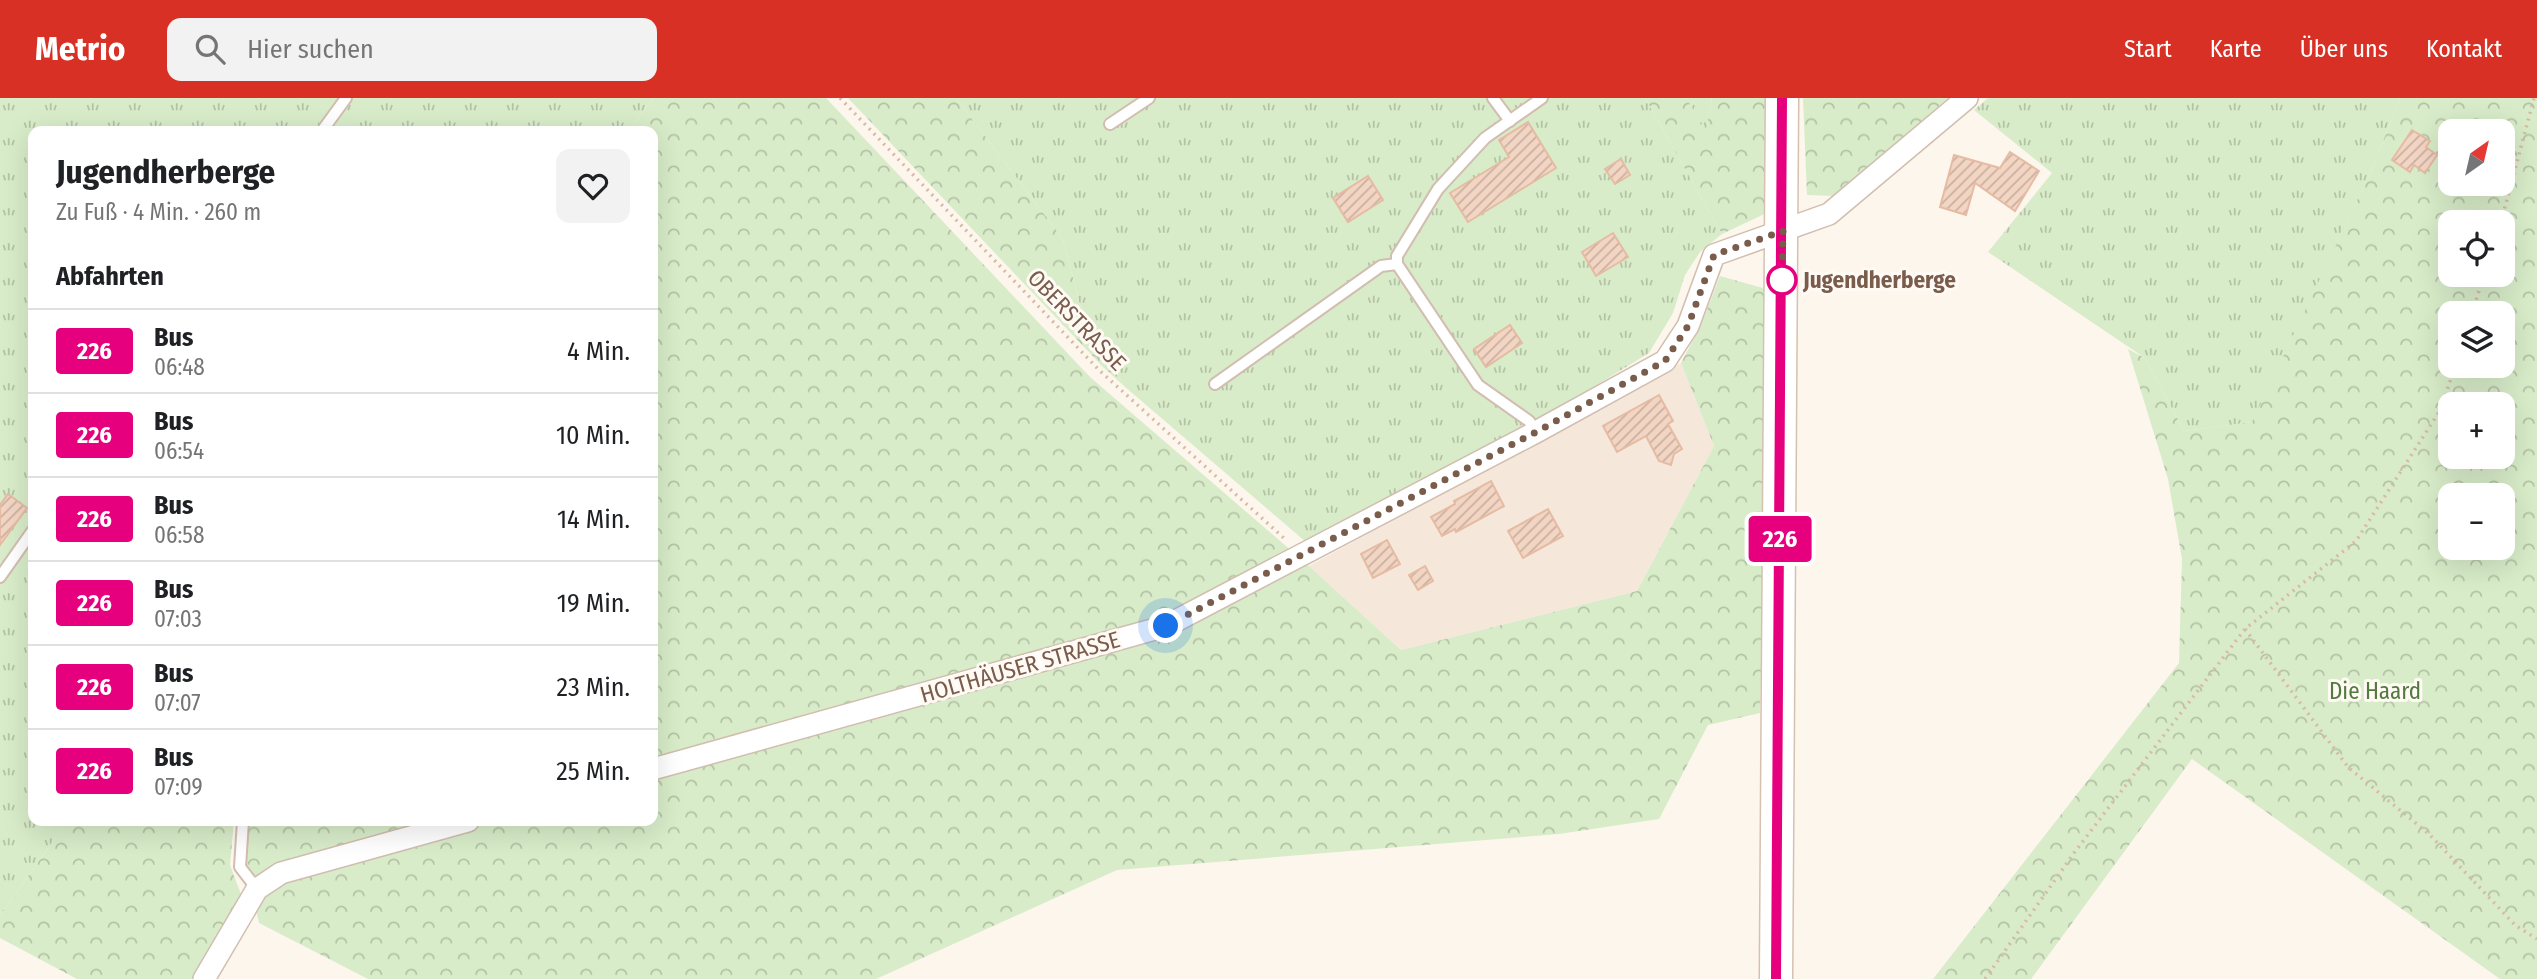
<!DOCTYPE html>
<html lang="de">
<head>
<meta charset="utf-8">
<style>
	body { margin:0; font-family:"Fira Sans Condensed",sans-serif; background:#f2f2f2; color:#202124; height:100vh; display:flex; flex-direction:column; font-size:26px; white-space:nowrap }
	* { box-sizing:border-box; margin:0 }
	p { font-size:23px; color:#757577 }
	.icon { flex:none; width:38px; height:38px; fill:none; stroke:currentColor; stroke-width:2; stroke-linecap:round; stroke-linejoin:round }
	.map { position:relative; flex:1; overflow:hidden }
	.panel { position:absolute; left:28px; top:28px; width:630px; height:700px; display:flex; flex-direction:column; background:#fff; border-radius:14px; box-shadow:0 7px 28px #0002 }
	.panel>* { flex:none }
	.badge { padding:0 14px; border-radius:5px; font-size:24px; line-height:46px }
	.needle { width:46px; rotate:34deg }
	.controls { position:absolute; left:2438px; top:21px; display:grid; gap:14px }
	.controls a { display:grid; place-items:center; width:77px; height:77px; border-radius:14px; background:#fff; box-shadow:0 7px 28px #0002; font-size:35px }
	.you { position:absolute; width:35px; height:35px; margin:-18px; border:5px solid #fff; border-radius:50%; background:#1a73e8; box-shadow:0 0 0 10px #1a73e833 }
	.map>.badge { position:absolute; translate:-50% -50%; box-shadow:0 0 0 4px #fff }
	h2 { padding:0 28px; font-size:26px; line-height:63px }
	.round { display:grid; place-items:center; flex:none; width:74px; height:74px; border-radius:14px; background:#f2f2f2 }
	.head { display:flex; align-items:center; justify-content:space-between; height:119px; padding:0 28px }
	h1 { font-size:33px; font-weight:700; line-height:52px }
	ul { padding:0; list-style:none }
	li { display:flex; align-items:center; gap:21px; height:84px; padding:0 28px; border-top:2px solid #e0e0e0 }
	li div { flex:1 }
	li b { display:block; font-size:26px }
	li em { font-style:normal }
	li .badge { min-width:77px; font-weight:700; text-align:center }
	header { display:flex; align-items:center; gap:42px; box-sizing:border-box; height:98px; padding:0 35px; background:#d93025; color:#fff }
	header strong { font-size:33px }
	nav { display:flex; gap:38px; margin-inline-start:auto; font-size:24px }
	.search { width:490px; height:63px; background:#f2f2f2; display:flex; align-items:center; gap:18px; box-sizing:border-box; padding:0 24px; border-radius:14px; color:#757577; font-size:26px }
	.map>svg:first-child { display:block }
	.residential { fill:#f5e8da }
	.grass { fill:url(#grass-tufts) }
	.forest { fill:url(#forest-crowns); fill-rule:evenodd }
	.building { fill:url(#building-hatch); stroke:#e6bba3; stroke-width:2 }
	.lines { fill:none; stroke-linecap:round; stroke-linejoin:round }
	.service-casing { stroke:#d1beb0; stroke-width:14 }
	.minor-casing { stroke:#d1beb0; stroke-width:24 }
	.secondary-casing { stroke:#d6c0b0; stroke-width:35 }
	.path { stroke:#d9b8a5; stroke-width:3.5; stroke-dasharray:2 5; stroke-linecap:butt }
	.service { stroke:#fff; stroke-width:10 }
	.minor { stroke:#fff; stroke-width:21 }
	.secondary { stroke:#fff; stroke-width:32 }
	.line-casing { stroke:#fff; stroke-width:16 }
	.line { stroke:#e6007e; stroke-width:10 }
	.walk { stroke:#7a5c4d; stroke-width:7; stroke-dasharray:0 12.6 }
	.stop-dot { fill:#fff; stroke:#e6007e; stroke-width:3.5 }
	.labels { text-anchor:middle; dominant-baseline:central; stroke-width:6; stroke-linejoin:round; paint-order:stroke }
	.stop-label { font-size:23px; font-weight:bold; fill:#7a5c4d; stroke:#fffaf3; text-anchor:start }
	.street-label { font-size:23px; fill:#7a5c4d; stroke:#fffaf3 }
	.park-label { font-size:23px; fill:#537a41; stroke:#fffaf3 }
</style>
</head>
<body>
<header>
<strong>Metrio</strong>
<div class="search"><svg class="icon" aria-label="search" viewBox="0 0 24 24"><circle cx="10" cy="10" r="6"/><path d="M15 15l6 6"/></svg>Hier suchen</div>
<nav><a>Start</a><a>Karte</a><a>Über uns</a><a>Kontakt</a></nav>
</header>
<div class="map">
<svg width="2537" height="881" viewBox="0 0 2537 881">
	<defs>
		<pattern id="grass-tufts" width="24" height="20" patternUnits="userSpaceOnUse" patternTransform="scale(1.75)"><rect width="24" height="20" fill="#d8ecc9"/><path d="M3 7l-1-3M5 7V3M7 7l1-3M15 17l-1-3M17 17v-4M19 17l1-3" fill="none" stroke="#b4c2a5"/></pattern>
		<pattern id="forest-crowns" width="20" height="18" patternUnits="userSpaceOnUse" patternTransform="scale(1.75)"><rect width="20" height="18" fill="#d8ecc9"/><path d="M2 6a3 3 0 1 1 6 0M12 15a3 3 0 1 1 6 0" fill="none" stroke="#b4c2a5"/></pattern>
		<pattern id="building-hatch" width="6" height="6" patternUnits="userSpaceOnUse" patternTransform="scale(1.75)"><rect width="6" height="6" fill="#f3d5c3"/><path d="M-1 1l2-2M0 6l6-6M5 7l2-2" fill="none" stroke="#cab0a1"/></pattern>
	</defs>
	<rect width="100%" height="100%" fill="#fdf6ec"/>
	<polygon class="residential" points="1681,265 1714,348 1637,493 1401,552 1309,468"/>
	<g class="grass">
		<polygon points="0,0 653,0 629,33 33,33 33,723 67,723 0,818"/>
		<polygon points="956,0 1645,0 1722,136 1700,154 1685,177 1673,215 1649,255 1536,324 1306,444 1124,288 1082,215 1063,141"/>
		<polygon points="1686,0 1712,0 1706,33"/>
		<polygon points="1988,0 2400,0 2372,71 2253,324 2184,333 2145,260 1988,154 2052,75 1974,12"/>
	</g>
	<g class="forest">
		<polygon points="653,0 826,0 1090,279 1309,468 1401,552 1637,493 1714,348 1681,265 1701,227 1720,178 1770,192 1760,615 1708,627 1659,721 1559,736 1117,772 876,881 368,881 259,825 246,770 249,723 653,723 653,33 629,33"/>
		<polygon points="848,0 956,0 1063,141 1082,215 1124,288 1102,268"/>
		<polygon points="1645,0 1686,0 1706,32 1712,0 1772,0 1773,112 1722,136"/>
		<polygon points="1803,0 1948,0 1853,85 1834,98 1807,97"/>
		<path d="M2400,0H2537V881H2500L2192,661L2031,881H1933L2179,565L2182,461L2168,381L2128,251L2145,260L2184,333L2252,324L2372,71ZM2450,33H2502V86H2450ZM2450,124H2502V177H2450ZM2450,215H2502V268H2450ZM2450,306H2502V359H2450ZM2450,397H2502V450H2450Z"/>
		<polygon points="67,723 234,723 230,767 245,807 200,881 77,881 0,840 0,818"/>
	</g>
	<g class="building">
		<polygon points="1528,24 1556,70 1468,124 1450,95 1509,59 1499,42"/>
		<polygon points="2412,32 2430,43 2426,49 2437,57 2425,75 2414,67 2410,74 2392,62"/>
		<polygon points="2010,54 2039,73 2015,113 1975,85 1966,117 1940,109 1954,57 2000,70"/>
		<polygon points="1621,61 1630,77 1615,86 1605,71"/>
		<polygon points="1368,78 1383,102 1348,124 1333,100"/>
		<polygon points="1613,135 1628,159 1596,178 1582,154"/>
		<polygon points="1510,227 1522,245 1486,269 1474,251"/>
		<polygon points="1659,297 1673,323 1668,326 1682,351 1674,356 1671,367 1659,363 1646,338 1617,354 1603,328"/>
		<polygon points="1491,383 1504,408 1456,434 1455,431 1442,438 1431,419 1455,406 1454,403"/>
		<polygon points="8,396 27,410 0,447 0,407"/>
		<polygon points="1548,411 1563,438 1523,460 1508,433"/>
		<polygon points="1387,442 1400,466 1373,480 1361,456"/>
		<polygon points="1425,468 1433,483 1418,492 1409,477"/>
	</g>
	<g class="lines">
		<g class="service-casing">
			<g id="service">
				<polyline points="1493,0 1510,23"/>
				<polyline points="1110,26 1149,0"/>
				<polyline points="322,33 346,0"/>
				<polyline points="1215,286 1381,168 1397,166"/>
				<polyline points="1536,334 1529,323 1478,287 1397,166 1397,158 1438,91 1485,40 1542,0"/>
				<polyline points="0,479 33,432"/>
				<polyline points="243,723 240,769 257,791"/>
			</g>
		</g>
		<g class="minor-casing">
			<g id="minor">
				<polyline points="653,671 1166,528 1536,334 1665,263 1688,228 1714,157 1829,116 1967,0"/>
				<polyline points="204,881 257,791 281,775 468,723"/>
			</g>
		</g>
		<g class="secondary-casing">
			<polyline id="secondary" points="1776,881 1782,0"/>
		</g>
		<g class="path">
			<polyline points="840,0 1099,272 1286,442"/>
			<polyline points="2501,124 2534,0"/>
			<polyline points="2472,215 2484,177"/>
			<polyline points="2245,531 2348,669 2430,737 2515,827 2537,841"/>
			<polyline points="1985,881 2074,755 2245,531 2356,443 2441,311 2455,268"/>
		</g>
		<use href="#service" class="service"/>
		<use href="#minor" class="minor"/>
		<use href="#secondary" class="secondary"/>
	</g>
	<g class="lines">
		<g class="line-casing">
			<polyline id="line" points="1776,881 1782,0"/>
		</g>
		<use href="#line" class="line"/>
		<polyline class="walk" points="1166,528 1536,334 1665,263 1688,228 1714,157 1783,133 1782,182"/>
	</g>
	<circle class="stop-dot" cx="1782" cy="182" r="14"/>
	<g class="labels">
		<g class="stop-label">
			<text x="1803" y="182">Jugendherberge</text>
		</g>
		<g class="street-label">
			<text transform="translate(1077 222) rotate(46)">OBERSTRASSE</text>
			<text transform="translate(1020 569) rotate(-16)">HOLTHÄUSER STRASSE</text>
		</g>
		<g class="park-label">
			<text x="2375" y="593">Die Haard</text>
		</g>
	</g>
</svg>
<div class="controls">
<a><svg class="needle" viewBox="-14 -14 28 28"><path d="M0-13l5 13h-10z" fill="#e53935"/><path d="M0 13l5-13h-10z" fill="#757577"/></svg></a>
<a><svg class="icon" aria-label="locate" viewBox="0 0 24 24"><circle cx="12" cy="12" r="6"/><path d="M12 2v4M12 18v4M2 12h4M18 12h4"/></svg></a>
<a><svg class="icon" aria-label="layers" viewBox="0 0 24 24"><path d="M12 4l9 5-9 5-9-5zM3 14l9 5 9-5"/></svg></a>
<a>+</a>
<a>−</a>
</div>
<div class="you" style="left:1166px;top:528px"></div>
<b class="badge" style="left:1780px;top:441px;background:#e6007e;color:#fff">226</b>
<section class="panel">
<div class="head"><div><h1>Jugendherberge</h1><p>Zu Fuß · 4 Min. · 260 m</p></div><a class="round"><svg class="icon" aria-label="heart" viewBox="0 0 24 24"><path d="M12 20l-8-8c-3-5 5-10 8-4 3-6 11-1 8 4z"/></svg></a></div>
<h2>Abfahrten</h2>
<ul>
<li><span class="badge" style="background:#e6007e;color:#fff">226</span><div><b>Bus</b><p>06:48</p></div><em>4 Min.</em></li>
<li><span class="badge" style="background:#e6007e;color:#fff">226</span><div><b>Bus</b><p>06:54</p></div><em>10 Min.</em></li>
<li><span class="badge" style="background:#e6007e;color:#fff">226</span><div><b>Bus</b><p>06:58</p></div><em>14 Min.</em></li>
<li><span class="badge" style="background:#e6007e;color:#fff">226</span><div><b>Bus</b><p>07:03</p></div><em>19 Min.</em></li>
<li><span class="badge" style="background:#e6007e;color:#fff">226</span><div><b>Bus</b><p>07:07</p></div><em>23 Min.</em></li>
<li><span class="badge" style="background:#e6007e;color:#fff">226</span><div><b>Bus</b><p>07:09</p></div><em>25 Min.</em></li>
</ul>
</section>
</div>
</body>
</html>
